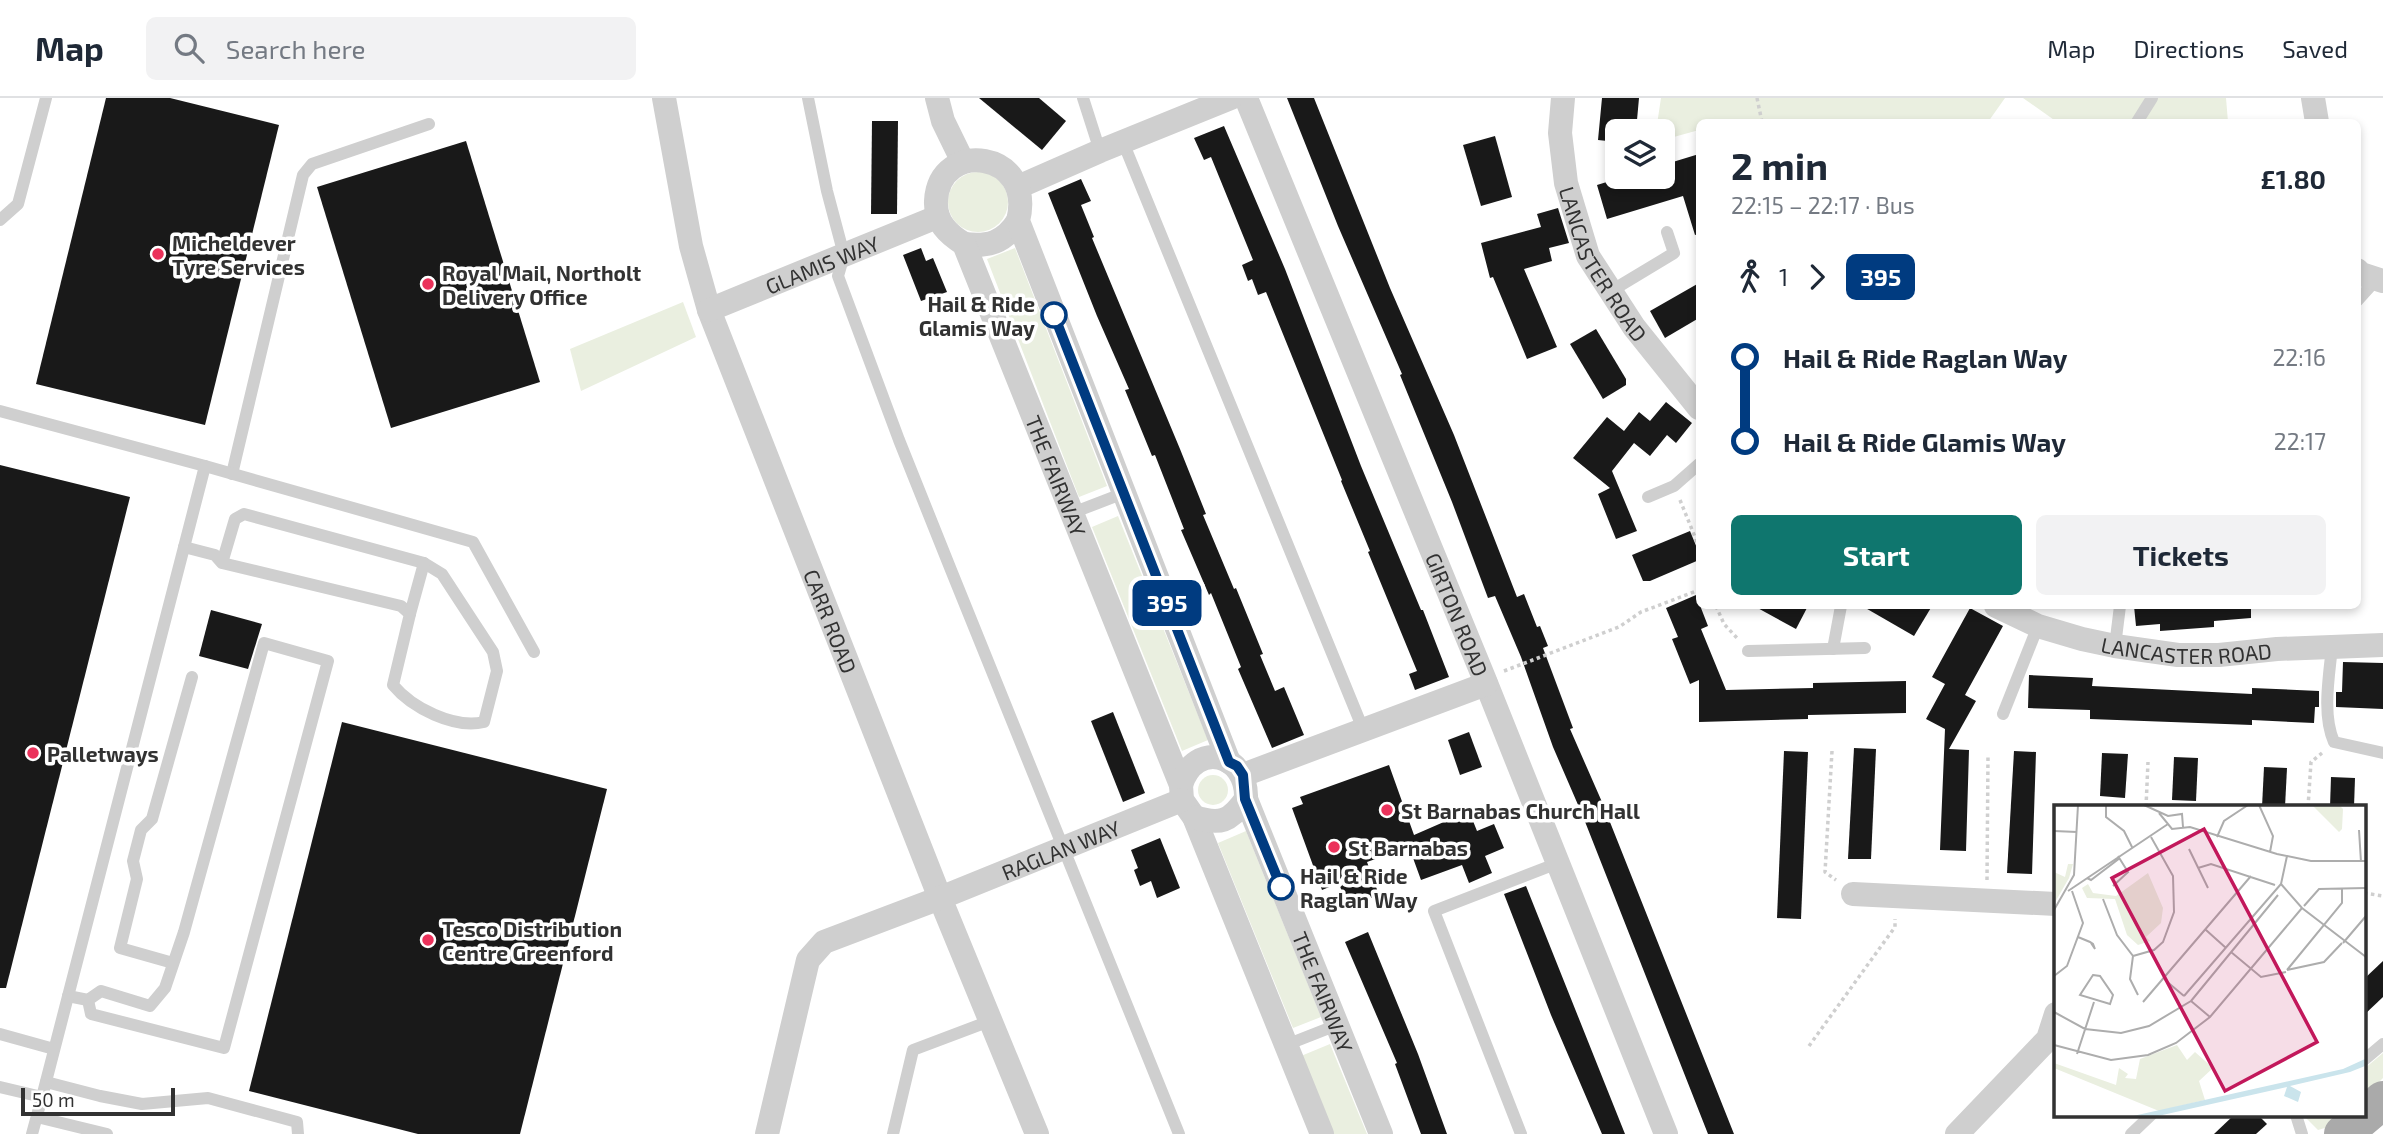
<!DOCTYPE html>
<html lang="en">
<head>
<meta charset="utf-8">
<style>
	body { margin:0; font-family:"Exo 2",sans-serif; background:#f2f2f3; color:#1f2937; height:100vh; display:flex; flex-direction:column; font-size:26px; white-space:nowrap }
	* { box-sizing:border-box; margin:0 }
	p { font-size:23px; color:#747a83 }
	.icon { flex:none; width:38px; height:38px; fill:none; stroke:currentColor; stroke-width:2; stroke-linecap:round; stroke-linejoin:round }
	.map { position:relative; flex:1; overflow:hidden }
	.side { position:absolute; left:1696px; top:21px; width:665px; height:490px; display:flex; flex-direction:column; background:#fff; border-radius:10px; box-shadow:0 4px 10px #0003 }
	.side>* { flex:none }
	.badge { padding:0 14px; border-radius:10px; font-size:24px; line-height:46px }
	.buttons { position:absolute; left:1605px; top:21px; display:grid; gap:14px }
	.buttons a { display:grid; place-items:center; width:70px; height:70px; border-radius:10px; background:#fff; box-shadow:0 4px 10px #0003; font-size:35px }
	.scale { position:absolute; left:21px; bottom:18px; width:154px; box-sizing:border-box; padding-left:7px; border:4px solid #323232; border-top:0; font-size:19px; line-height:24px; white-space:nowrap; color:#323232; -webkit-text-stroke:5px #fff; paint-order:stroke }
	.map>.badge { position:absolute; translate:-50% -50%; box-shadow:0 0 0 4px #fff }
	.legs { display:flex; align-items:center; gap:10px; height:77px; padding:0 35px; font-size:23px }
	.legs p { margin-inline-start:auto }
	.head { display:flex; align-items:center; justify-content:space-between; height:119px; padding:0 35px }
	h1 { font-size:38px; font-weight:700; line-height:52px }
	.primary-button { display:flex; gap:14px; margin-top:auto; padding:14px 35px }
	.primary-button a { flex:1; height:80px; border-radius:10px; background:#0f766e; color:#fff; font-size:28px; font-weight:700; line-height:80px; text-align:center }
	.primary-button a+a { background:#f2f2f3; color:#1f2937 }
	ul { padding:0 35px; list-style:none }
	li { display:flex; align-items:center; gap:24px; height:84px; font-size:26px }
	li i { display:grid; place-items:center; width:10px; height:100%; margin:0 9px; background:currentColor }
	li i::after { content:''; width:18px; height:18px; margin:-9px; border:5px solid; border-radius:50%; background:#fff }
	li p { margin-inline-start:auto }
	li:first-child i { background:linear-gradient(#0000 50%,currentColor 0) }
	li:last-child i { background:linear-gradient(currentColor 50%,#0000 0) }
	header { display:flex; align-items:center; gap:42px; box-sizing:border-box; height:98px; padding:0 35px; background:#fff; border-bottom:2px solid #e0e1e3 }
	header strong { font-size:33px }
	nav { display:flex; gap:38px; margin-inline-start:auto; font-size:24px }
	.search { width:490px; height:63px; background:#f2f2f3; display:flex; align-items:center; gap:18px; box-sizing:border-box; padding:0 24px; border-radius:10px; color:#747a83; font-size:26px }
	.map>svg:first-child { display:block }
	.green { fill:#eaefe0 }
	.building { fill:#191919 }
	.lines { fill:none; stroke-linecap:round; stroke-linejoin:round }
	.path { stroke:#cfcfcf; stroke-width:3.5; stroke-dasharray:3.5 3.5; stroke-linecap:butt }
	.lane { stroke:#cfcfcf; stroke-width:12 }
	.street { stroke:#cfcfcf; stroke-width:24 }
	.primary { stroke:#aaa; stroke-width:38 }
	.line-1-casing { stroke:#fff; stroke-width:16 }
	.line-1 { stroke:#003b80; stroke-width:10 }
	.poi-dot { fill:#eb325b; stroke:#fff; stroke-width:2.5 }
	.stop-1-dot { fill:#fff; stroke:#003b80; stroke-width:3.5 }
	.labels { text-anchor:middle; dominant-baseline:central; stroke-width:7; stroke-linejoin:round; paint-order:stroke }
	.poi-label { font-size:21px; font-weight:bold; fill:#323232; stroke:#fff; text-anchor:start }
	.street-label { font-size:21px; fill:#323232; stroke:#fff }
	.stop-label { font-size:21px; font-weight:bold; fill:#323232; stroke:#fff; text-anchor:end }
	.inset-road { fill:none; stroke:#adadad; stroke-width:2 }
	.view { fill:#c2185b; fill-opacity:0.15; stroke:#c2185b; stroke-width:3.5 }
	.inset-edge { fill:none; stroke:#323232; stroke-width:3.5 }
</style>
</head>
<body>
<header>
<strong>Map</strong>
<div class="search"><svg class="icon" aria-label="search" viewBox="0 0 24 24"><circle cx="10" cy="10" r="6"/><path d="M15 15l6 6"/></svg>Search here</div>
<nav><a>Map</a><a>Directions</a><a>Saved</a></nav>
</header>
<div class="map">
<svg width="2383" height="1036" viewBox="0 0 2383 1036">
	<rect width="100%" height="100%" fill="#fff"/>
	<g class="green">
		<polygon points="1661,0 2005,0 1988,24 1699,24 1699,32 1663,42 1662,33 1656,33"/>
		<polygon points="2023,0 2226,0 2228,24 2057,24"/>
		<circle cx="978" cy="104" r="30"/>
		<polygon points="1015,150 1107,388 1079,399 987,161"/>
		<polygon points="683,204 696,239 581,293 570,251"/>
		<polygon points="1118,418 1208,642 1182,653 1092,429"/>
		<circle cx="1213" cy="692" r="15"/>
		<polygon points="1246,733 1321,919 1293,930 1218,745"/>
		<polygon points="1330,946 1367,1036 1333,1036 1301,958"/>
		<polygon points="2383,955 2383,980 2364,999 2364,971"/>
		<polygon points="2306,1017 2345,1017 2335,1027 2318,1032 2305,1019"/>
	</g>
	<g class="building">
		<polygon points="106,0 170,0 279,27 205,327 36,286"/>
		<polygon points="979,0 1039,0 1066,23 1042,52"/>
		<polygon points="1287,0 1314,0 1390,190 1454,337 1517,499 1524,496 1537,529 1540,528 1548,548 1543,550 1573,630 1570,631 1602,704 1734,1036 1708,1036 1582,716 1553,649 1521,559 1495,498 1488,500 1452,404 1400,277 1402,276 1338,128"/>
		<polygon points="1602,0 1639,0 1636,33 1617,33 1617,44 1598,42"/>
		<polygon points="872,23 898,23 897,116 871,116"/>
		<polygon points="1224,28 1285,171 1361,368 1421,512 1423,512 1449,579 1415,592 1409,576 1417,573 1368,454 1370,453 1341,383 1342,382 1266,194 1258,197 1252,181 1248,183 1242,167 1253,162 1211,59 1204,62 1194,40"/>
		<polygon points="1495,38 1512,99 1481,108 1463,47"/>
		<polygon points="466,43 540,284 391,330 317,89"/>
		<polygon points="1699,56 1699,136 1695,137 1683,98 1607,121 1597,87 1623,79 1666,79 1663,67"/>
		<polygon points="1081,81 1091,103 1081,107 1094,139 1092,140 1180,351 1206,416 1203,417 1234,491 1236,490 1263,556 1260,557 1275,593 1284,589 1304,637 1272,650 1238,571 1241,569 1211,495 1209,497 1181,432 1184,431 1155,357 1152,358 1125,292 1129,291 1097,218 1048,95"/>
		<polygon points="1558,110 1569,145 1549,150 1552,163 1524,171 1557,249 1527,261 1493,179 1490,180 1481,145 1541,129 1537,116"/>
		<polygon points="921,150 926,163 933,160 947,194 921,203 903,157"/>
		<polygon points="1699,185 1699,220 1665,240 1650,213"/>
		<polygon points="1596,231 1626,281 1626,287 1603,301 1570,246"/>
		<polygon points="1666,304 1692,325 1676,345 1667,337 1650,358 1634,345 1612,373 1637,433 1616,441 1598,396 1610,390 1573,360 1607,319 1624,333 1639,314 1650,323"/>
		<polygon points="0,367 130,399 6,890 0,890"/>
		<polygon points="1690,433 1699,455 1699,462 1650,483 1643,483 1632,457"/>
		<polygon points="1696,497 1708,528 1701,531 1726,592 1813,590 1813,585 1906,583 1906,615 1808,617 1808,621 1699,624 1699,582 1690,586 1672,541 1678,539 1666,510"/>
		<polygon points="1754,508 1808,508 1796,531"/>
		<polygon points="1862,508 1932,508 1914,538"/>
		<polygon points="2134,508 2251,508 2251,520 2214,523 2214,529 2160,533 2160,526 2136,528"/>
		<polygon points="1970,510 2003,528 1965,597 1976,603 1949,651 1969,652 1966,753 1940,752 1945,631 1926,621 1945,586 1932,579"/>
		<polygon points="211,512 262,526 248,571 199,558"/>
		<polygon points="2343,564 2383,565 2383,611 2336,609 2336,594 2342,594"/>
		<polygon points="2029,577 2093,580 2092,588 2252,596 2252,590 2319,593 2319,609 2315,609 2314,625 2252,622 2252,627 2090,621 2090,612 2028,610"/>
		<polygon points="1113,614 1145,695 1123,704 1091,623"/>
		<polygon points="342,624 607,691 520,1036 418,1036 249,993"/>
		<polygon points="1469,634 1482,669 1460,677 1448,642"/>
		<polygon points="1854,650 1876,651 1871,761 1848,761"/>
		<polygon points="1784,653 1808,654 1801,821 1777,820"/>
		<polygon points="2014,653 2036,654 2032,776 2007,775"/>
		<polygon points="2102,655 2128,656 2125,700 2100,698"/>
		<polygon points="2174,659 2198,660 2196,703 2172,702"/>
		<polygon points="1389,667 1414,737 1469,713 1477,733 1494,726 1504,750 1485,758 1492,775 1469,785 1462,767 1421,782 1409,749 1367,764 1379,797 1347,809 1339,785 1322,792 1292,710 1303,706 1300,699"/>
		<polygon points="2264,669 2287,670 2285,709 2262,709"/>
		<polygon points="2331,679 2355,680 2354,709 2330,709"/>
		<polygon points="1160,740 1180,790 1157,800 1151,783 1140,788 1134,772 1138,770 1131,752"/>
		<polygon points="1526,788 1605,986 1625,1036 1602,1036 1551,917 1504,796"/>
		<polygon points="1368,834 1418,956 1447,1036 1421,1036 1395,966 1397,965 1345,844"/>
		<polygon points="2383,863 2383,899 2364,917 2364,881"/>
		<polygon points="2234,1017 2258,1017 2267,1026 2256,1036 2214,1036"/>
	</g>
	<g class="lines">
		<g class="path">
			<polyline points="1757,0 1762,24"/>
			<polyline points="1680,402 1699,449"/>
			<polyline points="1716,508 1724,526 1738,541"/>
			<polyline points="1504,573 1619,529 1641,514 1699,492"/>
			<polyline points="1832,653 1825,774 1836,782"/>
			<polyline points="2146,709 2148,664"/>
			<polyline points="2308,709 2311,664 2322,655"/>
			<polyline points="1987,782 1988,658"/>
			<polyline points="2364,795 2383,798"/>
			<polyline points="1809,948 1895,829 1895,821"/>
		</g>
		<g class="lane">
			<polyline points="808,0 827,93 844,157 838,178 899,342 951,472 1179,1036"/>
			<polyline points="1083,0 1100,53"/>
			<polyline points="2137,24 2152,0"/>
			<polyline points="1123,44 1363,631"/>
			<polyline points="0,122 18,106 46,0"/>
			<polyline points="1611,193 1674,155 1667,134"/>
			<polyline points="2357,203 2376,182"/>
			<polyline points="0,313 205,368"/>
			<polyline points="232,376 303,77 312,66 429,26"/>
			<polyline points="1648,399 1674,388 1699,366"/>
			<polyline points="1072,415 1124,395"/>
			<path d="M184,449L215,457L222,465L401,508L410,516L393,587C412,610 454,631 484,624L497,573L493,554L442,476L424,465L244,416L235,421L222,465"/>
			<polyline points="410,516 424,465"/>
			<polyline points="2115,548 2120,508"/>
			<path d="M2332,549C2329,579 2322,617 2334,644L2383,655"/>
			<polyline points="1833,551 1841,508"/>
			<polyline points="1748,553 1865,550"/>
			<polyline points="2003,616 2038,528"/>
			<polyline points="173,865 120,850 137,781 133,763 141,732 152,721 192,579"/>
			<polyline points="68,898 88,902 101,893 150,908 165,890 184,834 264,545 328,563 224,950 91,916 88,902"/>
			<polyline points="0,936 54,951"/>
			<polyline points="1286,947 1337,927"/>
			<polyline points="2364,962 2383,946"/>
			<polyline points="46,984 100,998 142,1006 208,1000 297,1024 298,1036"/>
			<polyline points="0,989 42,999 32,1036"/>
			<polyline points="42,999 205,368 473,444 534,554"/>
			<polyline points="2296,1017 2302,1036"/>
			<polyline points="37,1019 107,1036"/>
			<polyline points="893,1036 913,952 990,923"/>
			<polyline points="1521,1036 1434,813 1558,765"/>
			<polyline points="2131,1036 2151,1017"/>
		</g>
		<g class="street">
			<path id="s1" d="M664,0L691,148L709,212L940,800L1037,1036"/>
			<polyline points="937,0 943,23 963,64"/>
			<path id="s2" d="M1246,0L1484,580L1666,1036"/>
			<path id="s3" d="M1563,0L1560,35L1566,85L1588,158L1634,229L1699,310"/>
			<polyline points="2313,0 2317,24"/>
			<polyline points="1018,89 1100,53 1231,0"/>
			<path d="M964,146C988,149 1004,145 1018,123"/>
			<polyline points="2357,172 2361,176 2383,183"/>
			<path id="s4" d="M709,212L937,119"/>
			<path id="s5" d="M1996,508L2038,528L2082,541L2115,548L2178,557H2219L2277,551L2383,547"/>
			<path id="s6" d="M1229,664L1018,123C1036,53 939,40 936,103C935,124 948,136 964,146L1181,687L1182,702L1194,719L1322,1036"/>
			<polyline points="1243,677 1486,586"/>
			<path id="s7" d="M1181,687C1195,642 1248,655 1246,701L1381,1036"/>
			<path d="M1194,719C1220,727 1230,724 1246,701"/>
			<polyline points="1853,796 2056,806"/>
			<path id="s8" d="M767,1036L808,862L824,844L940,800L1182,702"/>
			<polyline points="1957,1036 2048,941 2056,916"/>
		</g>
		<polyline class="primary" points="2343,1036 2383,1002"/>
	</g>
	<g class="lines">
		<g class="line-1-casing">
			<polyline id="line-1" points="1054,217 1229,664 1237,668 1243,677 1245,701 1281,789"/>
		</g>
		<use href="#line-1" class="line-1"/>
	</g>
	<g class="poi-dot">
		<circle cx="158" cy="156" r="7"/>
		<circle cx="428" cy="186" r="7"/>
		<circle cx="33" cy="655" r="7"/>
		<circle cx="1387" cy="712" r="7"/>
		<circle cx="1334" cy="749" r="7"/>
		<circle cx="428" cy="842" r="7"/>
	</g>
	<g class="stop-1-dot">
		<circle cx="1054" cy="217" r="12"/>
		<circle cx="1281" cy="789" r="12"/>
	</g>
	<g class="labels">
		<g class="poi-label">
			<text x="172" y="144">Micheldever<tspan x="172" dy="24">Tyre Services</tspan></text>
			<text x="442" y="174">Royal Mail, Northolt<tspan x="442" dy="24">Delivery Office</tspan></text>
			<text x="47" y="655">Palletways</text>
			<text x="1401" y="712">St Barnabas Church Hall</text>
			<text x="1348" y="749">St Barnabas</text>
			<text x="442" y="830">Tesco Distribution<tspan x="442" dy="24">Centre Greenford</tspan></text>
		</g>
		<g class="street-label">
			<text stroke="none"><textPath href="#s3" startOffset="175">LANCASTER ROAD</textPath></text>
			<text stroke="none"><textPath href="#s4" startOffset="122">GLAMIS WAY</textPath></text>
			<text stroke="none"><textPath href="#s6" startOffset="1034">THE FAIRWAY</textPath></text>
			<text stroke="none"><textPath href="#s2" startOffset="558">GIRTON ROAD</textPath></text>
			<text stroke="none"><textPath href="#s1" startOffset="551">CARR ROAD</textPath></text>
			<text stroke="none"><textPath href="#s5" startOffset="198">LANCASTER ROAD</textPath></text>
			<text stroke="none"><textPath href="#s8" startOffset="457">RAGLAN WAY</textPath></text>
			<text stroke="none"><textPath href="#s7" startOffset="313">THE FAIRWAY</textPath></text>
		</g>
		<g class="stop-label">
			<text x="1035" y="205">Hail &amp; Ride<tspan x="1035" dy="24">Glamis Way</tspan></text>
			<text x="1300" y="777" text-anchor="start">Hail &amp; Ride<tspan x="1300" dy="24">Raglan Way</tspan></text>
		</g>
	</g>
	<g transform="translate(2054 707)">
		<rect width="312" height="312" fill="#fff"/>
		<path d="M258,0H285L289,4L288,24L285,27ZM14,59H19L15,73L0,99V67L11,72ZM94,68L109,103L107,118L92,132L96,136L84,140L73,130L61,94L33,93L28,83L34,79L39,88L62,91ZM123,240L133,255L141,247L159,263L145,276L151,295L105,306L0,263V258L62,280L65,263L74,269L71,273L82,274L86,254Z" fill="#eaefe0"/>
		<path d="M311,254V261L296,267L236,281L247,287L244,297L230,291L233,282L104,311H79L289,264Z" fill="#cae4ec"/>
		<path class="inset-road" d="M52,0V12L70,26L78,42M90,0L114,11L128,9L129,22M205,0L219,31L216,47M105,8L118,24L136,22L223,49L257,56H312M305,25L307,57M0,26L23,27M163,32L170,16L194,0M135,44L154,83M144,63L157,59L221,80M33,73L37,75L66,53M227,79L248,103L312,152M59,81L74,67L64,51M14,86L114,19M49,94L63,130L79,151L76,174L84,190M250,101L265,84L312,83M0,105L20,70L24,0M152,125L172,143M24,132L36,137L39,139L41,144L37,138M289,138L312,111M177,147L207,172L232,167M79,151L100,145L109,137L120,107L119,71L97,32M233,165L288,98V84M233,165L270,157L288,138M39,170L46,171L59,190L56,199L26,190ZM0,171L13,161L29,118L18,86M111,175L130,191M130,191L227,79L233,51M137,196L224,90M137,196L156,212M89,197L197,71M0,207L31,224L67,228L95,221L137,196M0,240L57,255L94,250L122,238L156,212L248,103M23,249L40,197"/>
		<path class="view" d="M150,24L263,237L171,286L58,73Z"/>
		<rect width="312" height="312" class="inset-edge"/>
	</g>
</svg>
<div class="buttons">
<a><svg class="icon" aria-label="layers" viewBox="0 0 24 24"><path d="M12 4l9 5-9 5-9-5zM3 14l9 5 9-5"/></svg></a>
</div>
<div class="scale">50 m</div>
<b class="badge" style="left:1167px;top:505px;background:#003b80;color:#fff">395</b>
<section class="side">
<div class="head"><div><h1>2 min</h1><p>22:15 – 22:17 · Bus</p></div><b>£1.80</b></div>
<div class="legs"><svg class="icon" aria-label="walk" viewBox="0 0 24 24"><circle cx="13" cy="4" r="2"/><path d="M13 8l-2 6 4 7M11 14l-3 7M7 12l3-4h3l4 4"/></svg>1<svg class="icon" aria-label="forward" viewBox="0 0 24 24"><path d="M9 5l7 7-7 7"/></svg><b class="badge" style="background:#003b80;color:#fff">395</b></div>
<ul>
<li><i style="color:#003b80"></i><b>Hail &amp; Ride Raglan Way</b><p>22:16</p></li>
<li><i style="color:#003b80"></i><b>Hail &amp; Ride Glamis Way</b><p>22:17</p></li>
</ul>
<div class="primary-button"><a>Start</a><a>Tickets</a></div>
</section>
</div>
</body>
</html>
